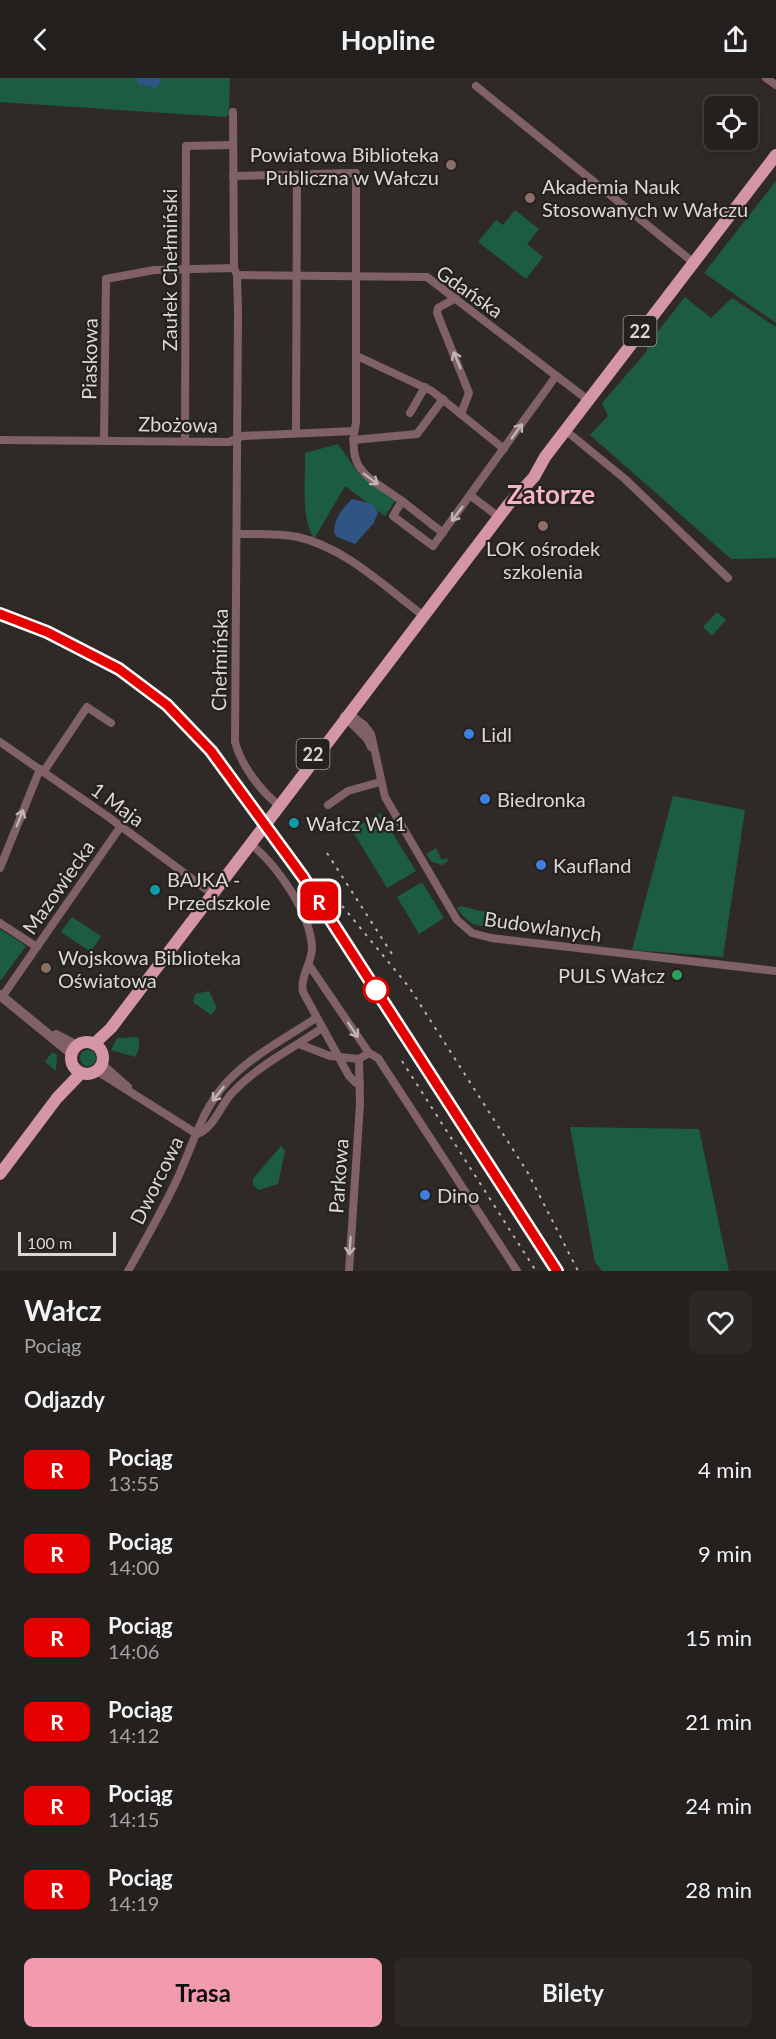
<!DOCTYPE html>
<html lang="pl">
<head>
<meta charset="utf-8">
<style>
	body { margin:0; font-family:Lato,sans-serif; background:#2b2826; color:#f1f3f6; height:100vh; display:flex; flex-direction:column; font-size:22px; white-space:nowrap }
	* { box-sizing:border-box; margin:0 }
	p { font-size:20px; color:#a3a3a4 }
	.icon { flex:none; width:33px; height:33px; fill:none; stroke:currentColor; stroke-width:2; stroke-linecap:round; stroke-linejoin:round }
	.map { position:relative; height:1193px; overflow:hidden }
	.panel { display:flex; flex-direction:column; background:#23201d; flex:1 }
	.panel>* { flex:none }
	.badge { padding:0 12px; border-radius:9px; font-size:21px; line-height:39px }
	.tools { position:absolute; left:704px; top:18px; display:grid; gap:12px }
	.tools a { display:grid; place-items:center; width:54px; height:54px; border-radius:9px; background:#23201d; box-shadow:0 3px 9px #0003,0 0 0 2px #403e3b; font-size:30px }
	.scale { position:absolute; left:18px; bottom:15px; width:98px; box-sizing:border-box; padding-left:6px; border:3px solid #dad7d6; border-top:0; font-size:16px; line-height:21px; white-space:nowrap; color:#dad7d6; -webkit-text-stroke:4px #25211e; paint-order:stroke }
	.map>.badge { position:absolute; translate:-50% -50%; box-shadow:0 0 0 3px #fff }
	h2 { padding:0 24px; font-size:22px; line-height:54px }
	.round { display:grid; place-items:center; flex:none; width:63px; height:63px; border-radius:9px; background:#2b2826 }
	.headline { display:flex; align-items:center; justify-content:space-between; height:102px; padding:0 24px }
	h1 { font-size:28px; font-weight:700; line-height:45px }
	.action { display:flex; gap:12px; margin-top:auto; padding:12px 24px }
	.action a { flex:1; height:69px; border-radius:9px; background:#f29aae; color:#111; font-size:24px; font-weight:700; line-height:69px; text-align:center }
	.action a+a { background:#2b2826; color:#f1f3f6 }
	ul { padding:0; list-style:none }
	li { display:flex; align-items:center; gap:18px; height:84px; padding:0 24px }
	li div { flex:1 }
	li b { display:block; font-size:22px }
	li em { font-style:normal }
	li .badge { min-width:66px; font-weight:700; text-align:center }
	header { display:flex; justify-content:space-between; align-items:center; height:78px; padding:0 24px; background:#23201d; font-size:27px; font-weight:700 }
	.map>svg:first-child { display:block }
	.green { fill:#1c5d41 }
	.water { fill:#2f5584 }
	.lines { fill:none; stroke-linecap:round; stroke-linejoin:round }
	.minor { stroke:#806168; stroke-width:8 }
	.tertiary { stroke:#806168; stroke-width:10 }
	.primary { stroke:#d496a4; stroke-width:12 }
	.rail { stroke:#b6b3b1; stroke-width:2; stroke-dasharray:3 6; stroke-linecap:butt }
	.oneway { stroke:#bfb4b5 }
	.line-casing { stroke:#fff; stroke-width:14 }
	.line { stroke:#e50000; stroke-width:9 }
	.education-dot { fill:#8d6e63; stroke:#25211e; stroke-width:2 }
	.shop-dot { fill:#3f7fe0; stroke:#25211e; stroke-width:2 }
	.culture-dot { fill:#0f9aa8; stroke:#25211e; stroke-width:2 }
	.leisure-dot { fill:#2e9e5b; stroke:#25211e; stroke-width:2 }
	.stop-dot { fill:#fff; stroke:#e50000; stroke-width:3 }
	.labels { text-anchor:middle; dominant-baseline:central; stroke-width:4.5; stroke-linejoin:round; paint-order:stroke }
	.shield { fill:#25211e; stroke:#a4a09f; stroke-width:1.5 }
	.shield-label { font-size:18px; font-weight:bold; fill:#dad7d6 }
	.poi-label { font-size:20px; fill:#dad7d6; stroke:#25211e; text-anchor:start }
	.street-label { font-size:20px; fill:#dad7d6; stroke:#25211e }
	.district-label { font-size:26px; font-weight:bold; fill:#f7b4c2; stroke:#25211e }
</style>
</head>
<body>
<header><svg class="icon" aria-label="back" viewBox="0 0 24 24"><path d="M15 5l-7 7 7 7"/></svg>Hopline<svg class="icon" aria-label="share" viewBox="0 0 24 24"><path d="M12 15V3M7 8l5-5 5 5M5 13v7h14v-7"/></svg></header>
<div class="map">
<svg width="776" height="1193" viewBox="0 0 776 1193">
	<rect width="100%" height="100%" fill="#2f2a27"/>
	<g class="green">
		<polygon points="0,0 230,0 229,36 225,39 0,24"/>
		<polygon points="776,103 776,245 704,195"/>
		<polygon points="515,132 539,151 527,166 543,179 526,201 478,164 496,142 503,147"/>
		<polygon points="685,219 711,240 732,220 776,249 776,480 731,481 590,357 608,338 602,325 647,273 647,267"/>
		<path d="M338,366L359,396L395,423L385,438L345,408L314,461C300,438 306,402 305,375Z"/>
		<polygon points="717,534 726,542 712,558 703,549"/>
		<polygon points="673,718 745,732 723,879 632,872"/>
		<polygon points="380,735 416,793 387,810 352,752"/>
		<polygon points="436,770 442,782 447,780 448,783 443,787 432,784 426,776"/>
		<polygon points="422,804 444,840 419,856 397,819"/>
		<path d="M461,828L494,836L486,848C471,848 466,842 457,830Z"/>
		<polygon points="502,838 519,841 526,851 500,849"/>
		<polygon points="72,839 101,858 91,874 61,854"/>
		<polygon points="523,842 551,848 553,853 551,857 531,854"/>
		<polygon points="0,851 26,868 1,902 0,902"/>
		<polygon points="209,913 217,930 211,937 193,924 195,916"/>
		<polygon points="136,959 139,961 139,971 135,979 111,972 117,960"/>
		<circle cx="88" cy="980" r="8"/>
		<polygon points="52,974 57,977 56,993 45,984"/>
		<polygon points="570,1049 699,1051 729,1193 602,1193 595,1184"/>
		<polygon points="281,1068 285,1073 278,1106 259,1112 253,1107 253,1101"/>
	</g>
	<g class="water">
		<polygon points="136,0 160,0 161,5 156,10 138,6"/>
		<path d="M352,421L372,426L378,434L374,445L355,466L337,459L334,455C334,440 342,431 352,421Z"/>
	</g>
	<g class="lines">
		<g class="minor">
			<polyline points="766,0 776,7"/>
			<polyline points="476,8 694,185"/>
			<path d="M233,34L234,190L237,197L238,234L235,664C241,687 261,714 280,728"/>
			<path d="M233,98L356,95V344C346,393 366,397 402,423L393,438L433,468L556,298"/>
			<polyline points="237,197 427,199 588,322"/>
			<polyline points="456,220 438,230 437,235 469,315 461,336"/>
			<polyline points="357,278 432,313 504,371"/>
			<polyline points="410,335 425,309"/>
			<polyline points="565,352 625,401 728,500"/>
			<polyline points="296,355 297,97"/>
			<polyline points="0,362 229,364 242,358 354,353"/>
			<polyline points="104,362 106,201 154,192 234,190"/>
			<polyline points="353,362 417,356 443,321"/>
			<polyline points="185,363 186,68 233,67"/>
			<polyline points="471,418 499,439"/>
			<polyline points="402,423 443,455"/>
			<path d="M238,456C257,456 279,455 298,459C346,470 386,510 424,538"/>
			<polyline points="348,635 364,647 371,656 385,719 457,842 472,855 491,860 776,893"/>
			<polyline points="344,638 367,661 371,669"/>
			<polyline points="0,664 107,738 214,817"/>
			<polyline points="44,693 87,629 111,645"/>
			<polyline points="328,727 348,713 380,704"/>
			<path d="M252,767C278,788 310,835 312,869C312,886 300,897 303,914L349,998L356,1005H360"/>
			<polyline points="0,790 40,691"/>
			<polyline points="0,845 37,869"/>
			<polyline points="309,887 369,975 378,980 517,1193"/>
			<polyline points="2,919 121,748"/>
			<polyline points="299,966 330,978 359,981 369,975"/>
			<polyline points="102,986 128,1009"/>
			<polyline points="97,993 197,1056"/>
			<path d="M197,1056C214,1050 220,1028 232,1015C257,988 292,971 322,950"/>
			<path d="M128,1193C146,1161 164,1130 179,1097C194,1064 202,1031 227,1004C251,978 286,960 316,940"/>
			<polyline points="349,1193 360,1026 359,981"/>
		</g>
		<g class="tertiary">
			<polyline points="0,917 72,976"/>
			<polyline points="56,957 77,968"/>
		</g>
		<g class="primary">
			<circle cx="87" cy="980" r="16"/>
			<polyline points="94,966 111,950 508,427 534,399 545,379 776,77"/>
			<polyline points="0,1096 57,1020 81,995"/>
		</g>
		<g class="rail">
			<polyline points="0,536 47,554 119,591 163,623 211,673 303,799 557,1193"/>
			<polyline points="327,775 392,876"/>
			<polyline points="325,807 409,909 528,1095 578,1193"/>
			<polyline points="402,983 536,1193"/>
		</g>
	</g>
	<defs><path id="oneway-shaft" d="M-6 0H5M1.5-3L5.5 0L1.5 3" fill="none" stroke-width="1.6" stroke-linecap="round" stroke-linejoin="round" transform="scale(1.5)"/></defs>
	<g class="oneway">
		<use href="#oneway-shaft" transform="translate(457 282) rotate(-113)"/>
		<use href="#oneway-shaft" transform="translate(517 353) rotate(-54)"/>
		<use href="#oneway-shaft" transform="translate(371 401) rotate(37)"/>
		<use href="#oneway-shaft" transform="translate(457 436) rotate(127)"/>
		<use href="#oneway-shaft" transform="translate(20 740) rotate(-68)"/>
		<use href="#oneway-shaft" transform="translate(353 952) rotate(56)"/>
		<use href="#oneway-shaft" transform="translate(218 1016) rotate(128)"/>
		<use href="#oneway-shaft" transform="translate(350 1168) rotate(94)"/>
	</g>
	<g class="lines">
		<g class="line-casing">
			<polyline id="line" points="0,536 47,554 119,591 167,627 211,673 303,799 557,1193"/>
		</g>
		<use href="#line" class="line"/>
	</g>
	<g class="education-dot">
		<circle cx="451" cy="87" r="6"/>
		<circle cx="530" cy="120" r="6"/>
		<circle cx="543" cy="448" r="6"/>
		<circle cx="46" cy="890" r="6"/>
	</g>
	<g class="shop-dot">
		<circle cx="469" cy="656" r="6"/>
		<circle cx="485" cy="721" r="6"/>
		<circle cx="541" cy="787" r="6"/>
		<circle cx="425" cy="1117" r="6"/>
	</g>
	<g class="culture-dot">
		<circle cx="294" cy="745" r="6"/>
		<circle cx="155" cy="812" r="6"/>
	</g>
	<circle class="leisure-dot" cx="677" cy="897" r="6"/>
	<circle class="stop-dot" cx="376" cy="912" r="12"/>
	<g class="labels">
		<g class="shield">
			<rect x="623.5" y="238" width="33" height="30" rx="4.5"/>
			<rect x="296.5" y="661" width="33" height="30" rx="4.5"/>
		</g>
		<g class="shield-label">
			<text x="640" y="253">22</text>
			<text x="313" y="676">22</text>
		</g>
		<g class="poi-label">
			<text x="439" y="76" text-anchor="end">Powiatowa Biblioteka<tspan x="439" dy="23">Publiczna w Wałczu</tspan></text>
			<text x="542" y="108">Akademia Nauk<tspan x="542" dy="23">Stosowanych w Wałczu</tspan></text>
			<text x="543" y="470" text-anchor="middle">LOK ośrodek<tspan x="543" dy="23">szkolenia</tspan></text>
			<text x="481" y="656">Lidl</text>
			<text x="497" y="721">Biedronka</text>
			<text x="306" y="745">Wałcz Wa1</text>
			<text x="553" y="787">Kaufland</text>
			<text x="167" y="801">BAJKA -<tspan x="167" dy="23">Przedszkole</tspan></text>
			<text x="58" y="879">Wojskowa Biblioteka<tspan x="58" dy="23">Oświatowa</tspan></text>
			<text x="665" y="897" text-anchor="end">PULS Wałcz</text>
			<text x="437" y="1117">Dino</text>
		</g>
		<g class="street-label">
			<text transform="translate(169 192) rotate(-90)">Zaułek Chełmiński</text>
			<text transform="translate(470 213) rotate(35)">Gdańska</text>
			<text transform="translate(89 281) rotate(-89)">Piaskowa</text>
			<text transform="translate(178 346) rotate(1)">Zbożowa</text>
			<text transform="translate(219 582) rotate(-89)">Chełmińska</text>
			<text transform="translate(118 726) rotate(36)">1 Maja</text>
			<text transform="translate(58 809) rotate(-55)">Mazowiecka</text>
			<text transform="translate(543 848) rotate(8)">Budowlanych</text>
			<text transform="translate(338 1098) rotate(-86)">Parkowa</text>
			<text transform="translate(156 1102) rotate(-64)">Dworcowa</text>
		</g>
		<g class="district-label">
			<text x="551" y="416">Zatorze</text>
		</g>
	</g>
</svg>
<div class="tools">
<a><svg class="icon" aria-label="locate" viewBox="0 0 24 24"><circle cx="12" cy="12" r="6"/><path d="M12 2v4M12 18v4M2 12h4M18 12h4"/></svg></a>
</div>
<div class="scale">100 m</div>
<b class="badge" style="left:319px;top:823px;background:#e50000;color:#fff">R</b>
</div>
<section class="panel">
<div class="headline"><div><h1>Wałcz</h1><p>Pociąg</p></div><a class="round"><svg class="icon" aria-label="heart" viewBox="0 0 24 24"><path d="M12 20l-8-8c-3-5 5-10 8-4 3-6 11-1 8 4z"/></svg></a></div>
<h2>Odjazdy</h2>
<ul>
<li><span class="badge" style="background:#e50000;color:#fff">R</span><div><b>Pociąg</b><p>13:55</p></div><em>4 min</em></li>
<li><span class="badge" style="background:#e50000;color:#fff">R</span><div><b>Pociąg</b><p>14:00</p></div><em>9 min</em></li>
<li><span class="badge" style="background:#e50000;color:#fff">R</span><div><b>Pociąg</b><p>14:06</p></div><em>15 min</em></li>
<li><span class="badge" style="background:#e50000;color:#fff">R</span><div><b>Pociąg</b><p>14:12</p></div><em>21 min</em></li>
<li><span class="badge" style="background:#e50000;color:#fff">R</span><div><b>Pociąg</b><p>14:15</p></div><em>24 min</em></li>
<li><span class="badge" style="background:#e50000;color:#fff">R</span><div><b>Pociąg</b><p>14:19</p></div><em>28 min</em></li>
</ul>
<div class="action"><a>Trasa</a><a>Bilety</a></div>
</section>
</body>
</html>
